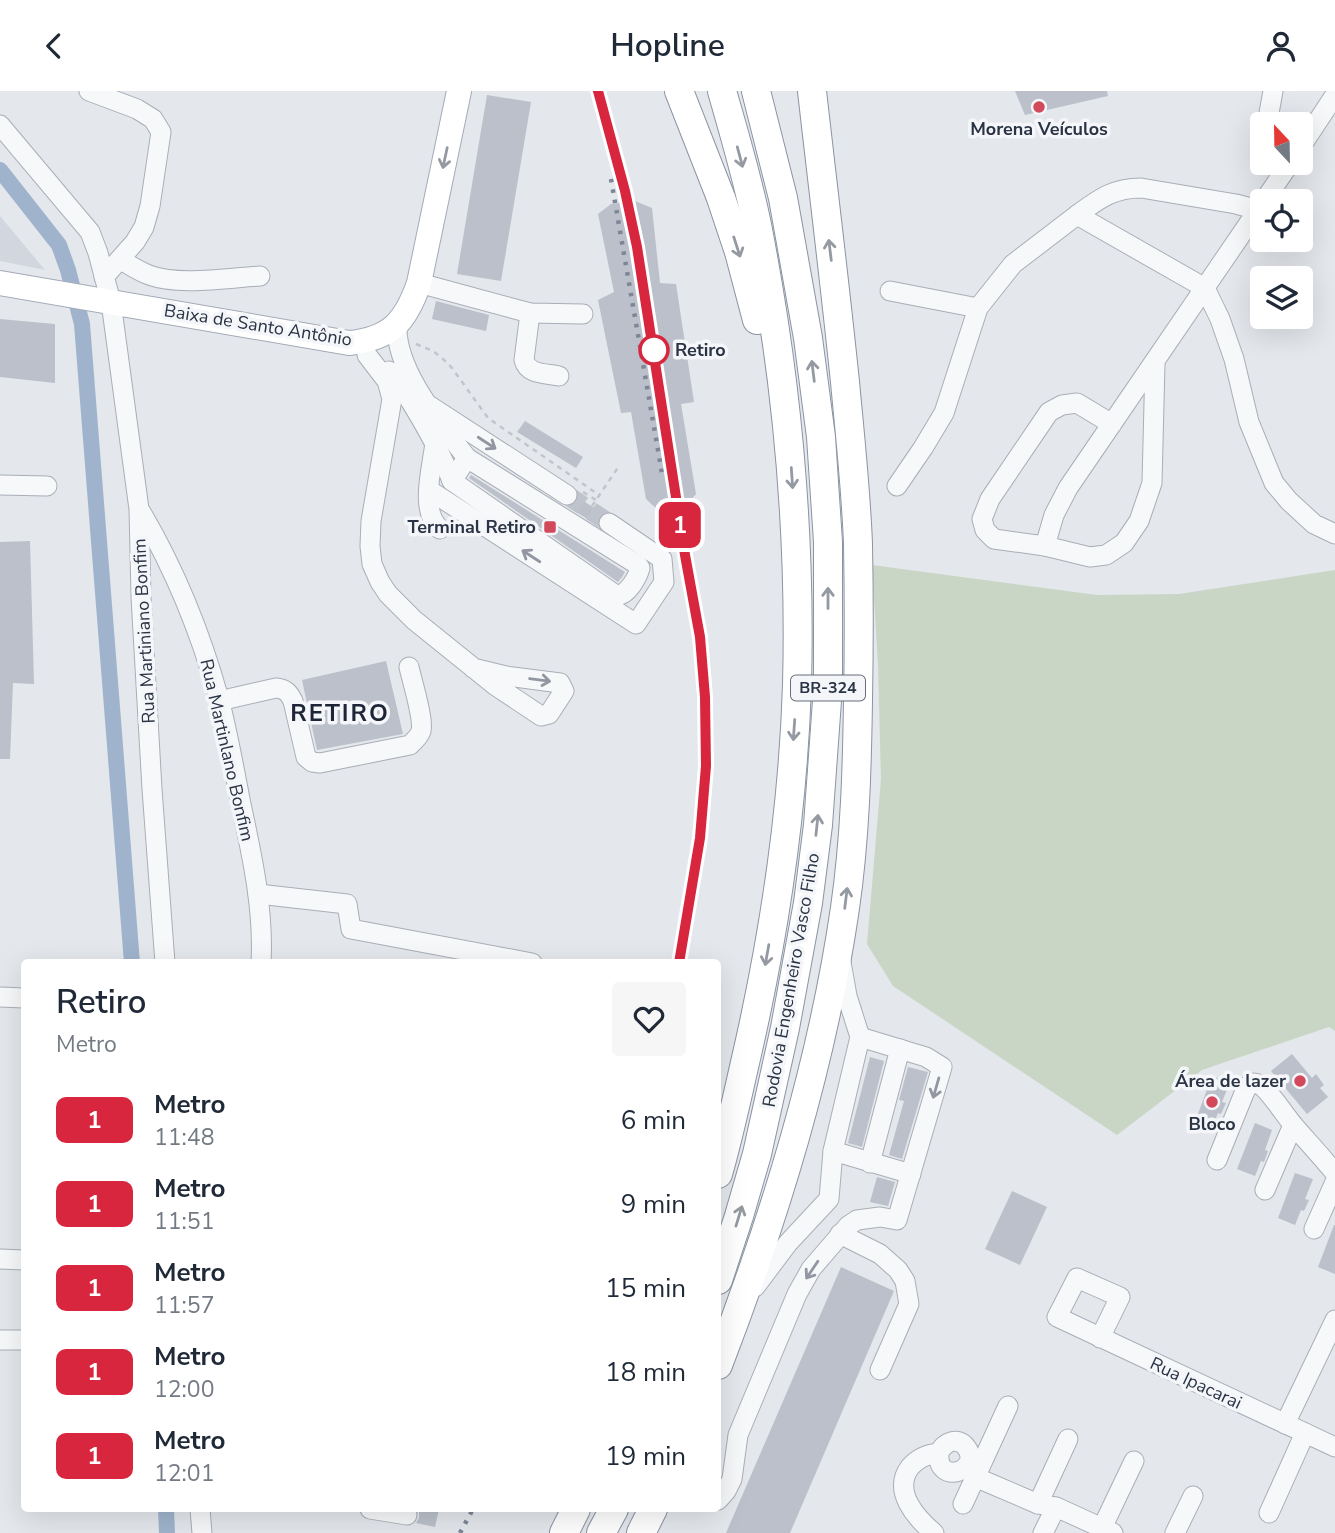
<!DOCTYPE html>
<html lang="en">
<head>
<meta charset="utf-8">
<style>
	body { margin:0; font-family:"Nunito Sans",sans-serif; background:#f6f6f7; color:#1f2937; height:100vh; display:flex; flex-direction:column; font-size:26px; white-space:nowrap }
	* { box-sizing:border-box; margin:0 }
	p { font-size:23px; color:#747a83 }
	.icon { flex:none; width:38px; height:38px; fill:none; stroke:currentColor; stroke-width:2; stroke-linecap:round; stroke-linejoin:round }
	.map { position:relative; flex:1; overflow:hidden }
	.sheet { position:absolute; left:21px; top:868px; width:700px; height:553px; display:flex; flex-direction:column; background:#fff; border-radius:7px; box-shadow:0 7px 28px #0002 }
	.sheet>* { flex:none }
	.badge { padding:0 14px; border-radius:10px; font-size:24px; line-height:46px }
	.needle { width:46px; rotate:338deg }
	.fabs { position:absolute; left:1250px; top:21px; display:grid; gap:14px }
	.fabs a { display:grid; place-items:center; width:63px; height:63px; border-radius:7px; background:#fff; box-shadow:0 7px 28px #0002; font-size:35px }
	.map>.badge { position:absolute; translate:-50% -50%; box-shadow:0 0 0 4px #fff }
	.round { display:grid; place-items:center; flex:none; width:74px; height:74px; border-radius:7px; background:#f6f6f7 }
	.headline { display:flex; align-items:center; justify-content:space-between; height:119px; padding:0 35px }
	h1 { font-size:33px; font-weight:600; line-height:52px }
	ul { padding:0; list-style:none }
	li { display:flex; align-items:center; gap:21px; height:84px; padding:0 35px }
	li div { flex:1 }
	li b { display:block; font-size:26px }
	li em { font-style:normal }
	li .badge { min-width:77px; font-weight:700; text-align:center }
	header { display:flex; justify-content:space-between; align-items:center; height:91px; padding:0 35px; background:#fff; font-size:32px; font-weight:600 }
	.map>svg:first-child { display:block }
	.built { fill:#d2d6de }
	.green { fill:#c9d6c5 }
	.lines { fill:none; stroke-linecap:round; stroke-linejoin:round }
	.canal { stroke:#9fb4cc; stroke-width:16 }
	.building { fill:#bbc0ca }
	.minor-tunnel { stroke:#bfc3cb; stroke-width:19; stroke-dasharray:19 10; stroke-linecap:butt }
	.minor-casing { stroke:#a9aeb7; stroke-width:21 }
	.major-casing { stroke:#a3abb8; stroke-width:26 }
	.highway-casing { stroke:#8b94a3; stroke-width:30 }
	.path { stroke:#c2c5cb; stroke-width:2.5; stroke-dasharray:5 5; stroke-linecap:butt }
	.minor { stroke:#f7f8fa; stroke-width:19 }
	.major { stroke:#fff; stroke-width:24 }
	.highway { stroke:#fff; stroke-width:28 }
	.rail { stroke:#7d8696; stroke-width:4.5; stroke-dasharray:3.5 7; stroke-linecap:butt }
	.oneway { stroke:#959aa2 }
	.oneway2 { stroke:#9196a0 }
	.line-casing { stroke:#fff; stroke-width:16 }
	.line { stroke:#d7263d; stroke-width:10 }
	.poi-dot { fill:#d1495b; stroke:#f4f6f9; stroke-width:2.5 }
	.stop-dot { fill:#fff; stroke:#d7263d; stroke-width:3.5 }
	.labels { text-anchor:middle; dominant-baseline:central; stroke-width:7; stroke-linejoin:round; paint-order:stroke }
	.shield { fill:#f4f6f9; stroke:#676e7b; stroke-width:2 }
	.shield-label { font-size:16px; font-weight:bold; fill:#2b3445 }
	.poi-label { font-size:18px; font-weight:bold; fill:#2b3445; stroke:#f4f6f9 }
	.street-label { font-size:18px; fill:#2b3445; stroke:#f4f6f9 }
	.stop-label { font-size:18px; font-weight:bold; fill:#2b3445; stroke:#f4f6f9; text-anchor:start }
	.district-label { font-size:24px; font-weight:bold; letter-spacing:2px; fill:#1d2536; stroke:#f4f6f9 }
</style>
</head>
<body>
<header><svg class="icon" aria-label="back" viewBox="0 0 24 24"><path d="M15 5l-7 7 7 7"/></svg>Hopline<svg class="icon" aria-label="person" viewBox="0 0 24 24"><circle cx="12" cy="8" r="4"/><path d="M4 21q1-7 8-7t8 7"/></svg></header>
<div class="map">
<svg width="1335" height="1442" viewBox="0 0 1335 1442">
	<rect width="100%" height="100%" fill="#e4e7ec"/>
	<polygon class="built" points="0,125 45,179 0,170"/>
	<polygon class="green" points="872,474 1097,504 1179,503 1335,479 1335,940 1329,936 1202,979 1117,1044 893,895 867,853 881,688 878,574"/>
	<g class="lines">
		<g class="canal">
			<polyline points="0,79 59,154 68,179 82,233 132,872"/>
			<polyline points="166,1418 167,1442"/>
		</g>
	</g>
	<g class="building">
		<polygon points="1015,0 1107,0 1108,5 1025,24"/>
		<polygon points="487,4 531,11 501,190 457,183"/>
		<polygon points="635,110 652,117 660,192 676,193 694,311 681,313 696,403 684,417 660,421 646,408 631,321 621,322 598,209 614,201 598,123 611,113"/>
		<polygon points="436,210 489,224 486,240 432,228"/>
		<polygon points="0,228 55,233 55,292 0,286"/>
		<polygon points="525,330 583,366 576,377 517,341"/>
		<polygon points="471,384 625,481 622,486 618,491 469,387"/>
		<polygon points="579,407 602,422 599,426 597,434 568,416 573,415"/>
		<polygon points="30,450 34,593 13,592 10,668 0,668 0,451"/>
		<polygon points="386,570 403,643 317,659 302,589"/>
		<polygon points="1292,963 1312,987 1316,983 1324,994 1320,997 1328,1006 1307,1023 1271,980"/>
		<polygon points="870,966 884,970 862,1056 848,1052"/>
		<polygon points="908,976 928,981 902,1068 889,1064 904,1010 899,1009"/>
		<polygon points="1212,985 1230,991 1222,1011 1226,1012 1221,1023 1218,1022 1212,1037 1195,1031"/>
		<polygon points="1255,1032 1272,1039 1265,1059 1268,1060 1264,1071 1261,1070 1255,1085 1237,1078"/>
		<polygon points="1295,1082 1313,1088 1305,1108 1309,1109 1304,1120 1301,1119 1295,1134 1278,1127"/>
		<polygon points="877,1086 895,1091 888,1115 870,1111"/>
		<polygon points="1012,1100 1047,1116 1020,1174 985,1158"/>
		<polygon points="1334,1134 1335,1134 1335,1183 1318,1176"/>
		<polygon points="841,1176 894,1200 790,1442 726,1442"/>
		<polygon points="419,1418 439,1418 435,1436 416,1432 419,1427"/>
	</g>
	<g class="lines">
		<polyline class="minor-tunnel" points="567,404 609,432"/>
		<g class="minor-casing">
			<g id="minor">
				<polyline points="89,0 137,18 153,28 161,41 150,115 144,136 135,151 104,186"/>
				<polyline points="1267,33 1273,0"/>
				<polyline points="0,34 90,141 98,162 111,211 139,418 141,506 152,698 165,872"/>
				<polyline points="1300,57 1335,4"/>
				<polyline points="1264,110 1290,72"/>
				<path d="M1077,124C1099,108 1113,97 1141,97L1236,113L1258,119"/>
				<path d="M120,168C129,174 139,180 149,184C178,195 228,187 260,185"/>
				<polyline points="419,192 530,222 583,223"/>
				<polyline points="890,200 978,217"/>
				<path d="M530,222L524,269C528,284 545,282 559,285"/>
				<path d="M397,234C395,279 440,332 467,367"/>
				<polyline points="367,264 387,290 392,308 371,430 370,455 372,473 380,491 388,503 414,529 496,595 541,625 549,623 564,600 560,592 506,585 473,577"/>
				<path d="M389,280C400,288 404,300 411,311C427,337 441,362 452,390"/>
				<polyline points="430,315 567,404"/>
				<polyline points="1112,333 1077,312 1062,314 1049,321 990,408 982,428 985,439 994,448 1045,455 1054,424 1068,397 1262,113"/>
				<path d="M435,352C432,377 419,420 440,438"/>
				<path d="M467,367L638,474L640,477C638,485 628,504 618,504C616,504 615,502 613,502L452,390Z"/>
				<polyline points="0,394 47,395"/>
				<polyline points="897,395 923,357 944,322 978,217 1013,173 1077,124 1205,197 1220,228 1234,268 1249,331 1274,392 1289,410 1314,433 1335,443"/>
				<polyline points="429,399 636,533 664,491 662,468 609,432"/>
				<path d="M141,421C175,479 201,543 219,608C228,642 234,678 241,713C252,765 264,818 261,872"/>
				<polyline points="1045,455 1090,466 1106,464 1124,452 1139,430 1152,392 1155,272"/>
				<path d="M219,610L276,597C286,598 289,602 293,610L306,666L312,671L320,672L410,654C414,650 419,646 421,640C424,628 412,590 409,576"/>
				<polyline points="258,803 347,813 351,838 532,872"/>
				<polyline points="0,906 24,907"/>
				<polyline points="833,1060 911,1083"/>
				<path d="M1217,1069L1245,1000C1248,995 1251,990 1258,993C1267,996 1287,1027 1294,1035C1308,1051 1322,1066 1335,1082"/>
				<polyline points="870,1072 900,958"/>
				<polyline points="1265,1099 1293,1034"/>
				<polyline points="1314,1138 1335,1091"/>
				<polyline points="840,1143 880,1163 898,1179 905,1190 909,1213 880,1279"/>
				<polyline points="0,1168 24,1169"/>
				<polyline points="755,1196 788,1152 829,1108 833,1060 860,946 847,905 841,871"/>
				<polyline points="1100,1247 1120,1206 1077,1187 1057,1226 1335,1356"/>
				<polyline points="0,1249 24,1249"/>
				<polyline points="1285,1333 1335,1229"/>
				<polyline points="975,1386 1038,1413 1056,1416 1113,1442"/>
				<polyline points="718,1409 726,1400 732,1388 738,1344 797,1203 811,1178 848,1135 857,1129 880,1126 897,1129 942,976 926,966 860,946"/>
				<polyline points="963,1413 1008,1315"/>
				<polyline points="1038,1413 1068,1348"/>
				<polyline points="200,1418 202,1442"/>
				<polyline points="370,1418 407,1424"/>
				<polyline points="1269,1422 1305,1342"/>
				<polyline points="1102,1437 1134,1370"/>
				<path d="M934,1442C916,1427 892,1400 910,1376C918,1367 927,1363 939,1362C944,1351 958,1345 966,1356C984,1379 936,1396 939,1362"/>
				<polyline points="1043,1442 1056,1416"/>
				<polyline points="1175,1442 1193,1405"/>
			</g>
		</g>
		<g class="major-casing">
			<path id="major" d="M0,192L349,252C391,248 406,230 419,192L459,0"/>
		</g>
		<g class="highway-casing">
			<g id="highway">
				<polyline points="679,0 721,107 739,161 757,229"/>
				<path d="M718,1083C728,1048 736,1012 744,976C773,852 793,722 797,594C801,442 787,289 758,139C749,92 735,46 722,0"/>
				<polyline points="718,1189 739,1125 757,1063 785,937 808,812 818,734 828,596 828,451 821,346 808,247 783,107 756,0"/>
				<path d="M718,1274C775,1126 822,974 845,817C855,748 857,679 858,609C859,557 859,505 858,453C856,399 850,345 845,291C835,194 823,97 812,0"/>
				<polyline points="564,1442 576,1418"/>
				<polyline points="601,1442 614,1418"/>
				<polyline points="641,1442 653,1418"/>
			</g>
		</g>
		<g class="path">
			<polyline points="416,253 433,260 442,267 452,277 488,327 599,404"/>
			<polyline points="583,401 596,409"/>
			<polyline points="592,415 619,375"/>
		</g>
		<use href="#minor" class="minor"/>
		<use href="#major" class="major"/>
		<use href="#highway" class="highway"/>
		<g class="rail">
			<polyline points="598,0 625,100 637,156 674,396 700,546 705,606 706,675 700,747 678,872"/>
			<polyline points="611,88 663,388"/>
			<polyline points="460,1442 473,1418"/>
		</g>
	</g>
	<defs><path id="oneway-shaft" d="M-6 0H5M1.5-3L5.5 0L1.5 3" fill="none" stroke-width="1.6" stroke-linecap="round" stroke-linejoin="round" transform="scale(1.75)"/></defs>
	<g class="oneway">
		<use href="#oneway-shaft" transform="translate(740 66) rotate(75)"/>
		<use href="#oneway-shaft" transform="translate(445 67) rotate(102)"/>
		<use href="#oneway-shaft" transform="translate(737 156) rotate(72)"/>
		<use href="#oneway-shaft" transform="translate(830 159) rotate(-97)"/>
		<use href="#oneway-shaft" transform="translate(813 280) rotate(-97)"/>
		<use href="#oneway-shaft" transform="translate(792 387) rotate(86)"/>
		<use href="#oneway-shaft" transform="translate(828 507) rotate(-90)"/>
		<use href="#oneway-shaft" transform="translate(794 639) rotate(94)"/>
		<use href="#oneway-shaft" transform="translate(817 734) rotate(-84)"/>
		<use href="#oneway-shaft" transform="translate(846 807) rotate(-83)"/>
		<use href="#oneway-shaft" transform="translate(767 864) rotate(100)"/>
		<use href="#oneway-shaft" transform="translate(739 1125) rotate(-73)"/>
	</g>
	<g class="oneway2">
		<use href="#oneway-shaft" transform="translate(487 352) rotate(33)"/>
		<use href="#oneway-shaft" transform="translate(531 465) rotate(-147)"/>
		<use href="#oneway-shaft" transform="translate(540 589) rotate(7)"/>
		<use href="#oneway-shaft" transform="translate(936 997) rotate(106)"/>
		<use href="#oneway-shaft" transform="translate(812 1179) rotate(124)"/>
	</g>
	<g class="lines">
		<g class="line-casing">
			<polyline id="line" points="598,0 625,100 637,156 685,464 700,546 705,606 706,675 700,747 679,872"/>
		</g>
		<use href="#line" class="line"/>
	</g>
	<g class="poi-dot">
		<circle cx="1039" cy="16" r="7"/>
		<rect x="543" y="429" width="14" height="14" rx="3.5"/>
		<circle cx="1300" cy="990" r="7"/>
		<circle cx="1212" cy="1011" r="7"/>
	</g>
	<circle class="stop-dot" cx="654" cy="259" r="14"/>
	<g class="labels">
		<rect class="shield" x="791" y="584.5" width="74" height="25" rx="5"/>
		<g class="shield-label">
			<text x="828" y="597">BR-324</text>
		</g>
		<g class="poi-label">
			<text x="1039" y="38">Morena Veículos</text>
			<text x="536" y="436" text-anchor="end">Terminal Retiro</text>
			<text x="1286" y="990" text-anchor="end">Área de lazer</text>
			<text x="1212" y="1033">Bloco</text>
		</g>
		<g class="street-label">
			<text transform="translate(258 234) rotate(9)">Baixa de Santo Antônio</text>
			<text transform="translate(144 540) rotate(-93)">Rua Martiniano Bonfim</text>
			<text transform="translate(227 659) rotate(77)">Rua Martinlano Bonfim</text>
			<text transform="translate(791 889) rotate(-80)">Rodovia Engenheiro Vasco Filho</text>
			<text transform="translate(1196 1292) rotate(25)">Rua Ipacarai</text>
		</g>
		<g class="stop-label">
			<text x="675" y="259">Retiro</text>
		</g>
		<g class="district-label">
			<text x="340" y="622">RETIRO</text>
		</g>
	</g>
</svg>
<div class="fabs">
<a><svg class="needle" viewBox="-14 -14 28 28"><path d="M0-13l5 13h-10z" fill="#e53935"/><path d="M0 13l5-13h-10z" fill="#747a83"/></svg></a>
<a><svg class="icon" aria-label="locate" viewBox="0 0 24 24"><circle cx="12" cy="12" r="6"/><path d="M12 2v4M12 18v4M2 12h4M18 12h4"/></svg></a>
<a><svg class="icon" aria-label="layers" viewBox="0 0 24 24"><path d="M12 4l9 5-9 5-9-5zM3 14l9 5 9-5"/></svg></a>
</div>
<b class="badge" style="left:680px;top:434px;background:#d7263d;color:#fff">1</b>
<section class="sheet">
<div class="headline"><div><h1>Retiro</h1><p>Metro</p></div><a class="round"><svg class="icon" aria-label="heart" viewBox="0 0 24 24"><path d="M12 20l-8-8c-3-5 5-10 8-4 3-6 11-1 8 4z"/></svg></a></div>
<ul>
<li><span class="badge" style="background:#d7263d;color:#fff">1</span><div><b>Metro</b><p>11:48</p></div><em>6 min</em></li>
<li><span class="badge" style="background:#d7263d;color:#fff">1</span><div><b>Metro</b><p>11:51</p></div><em>9 min</em></li>
<li><span class="badge" style="background:#d7263d;color:#fff">1</span><div><b>Metro</b><p>11:57</p></div><em>15 min</em></li>
<li><span class="badge" style="background:#d7263d;color:#fff">1</span><div><b>Metro</b><p>12:00</p></div><em>18 min</em></li>
<li><span class="badge" style="background:#d7263d;color:#fff">1</span><div><b>Metro</b><p>12:01</p></div><em>19 min</em></li>
</ul>
</section>
</div>
</body>
</html>
